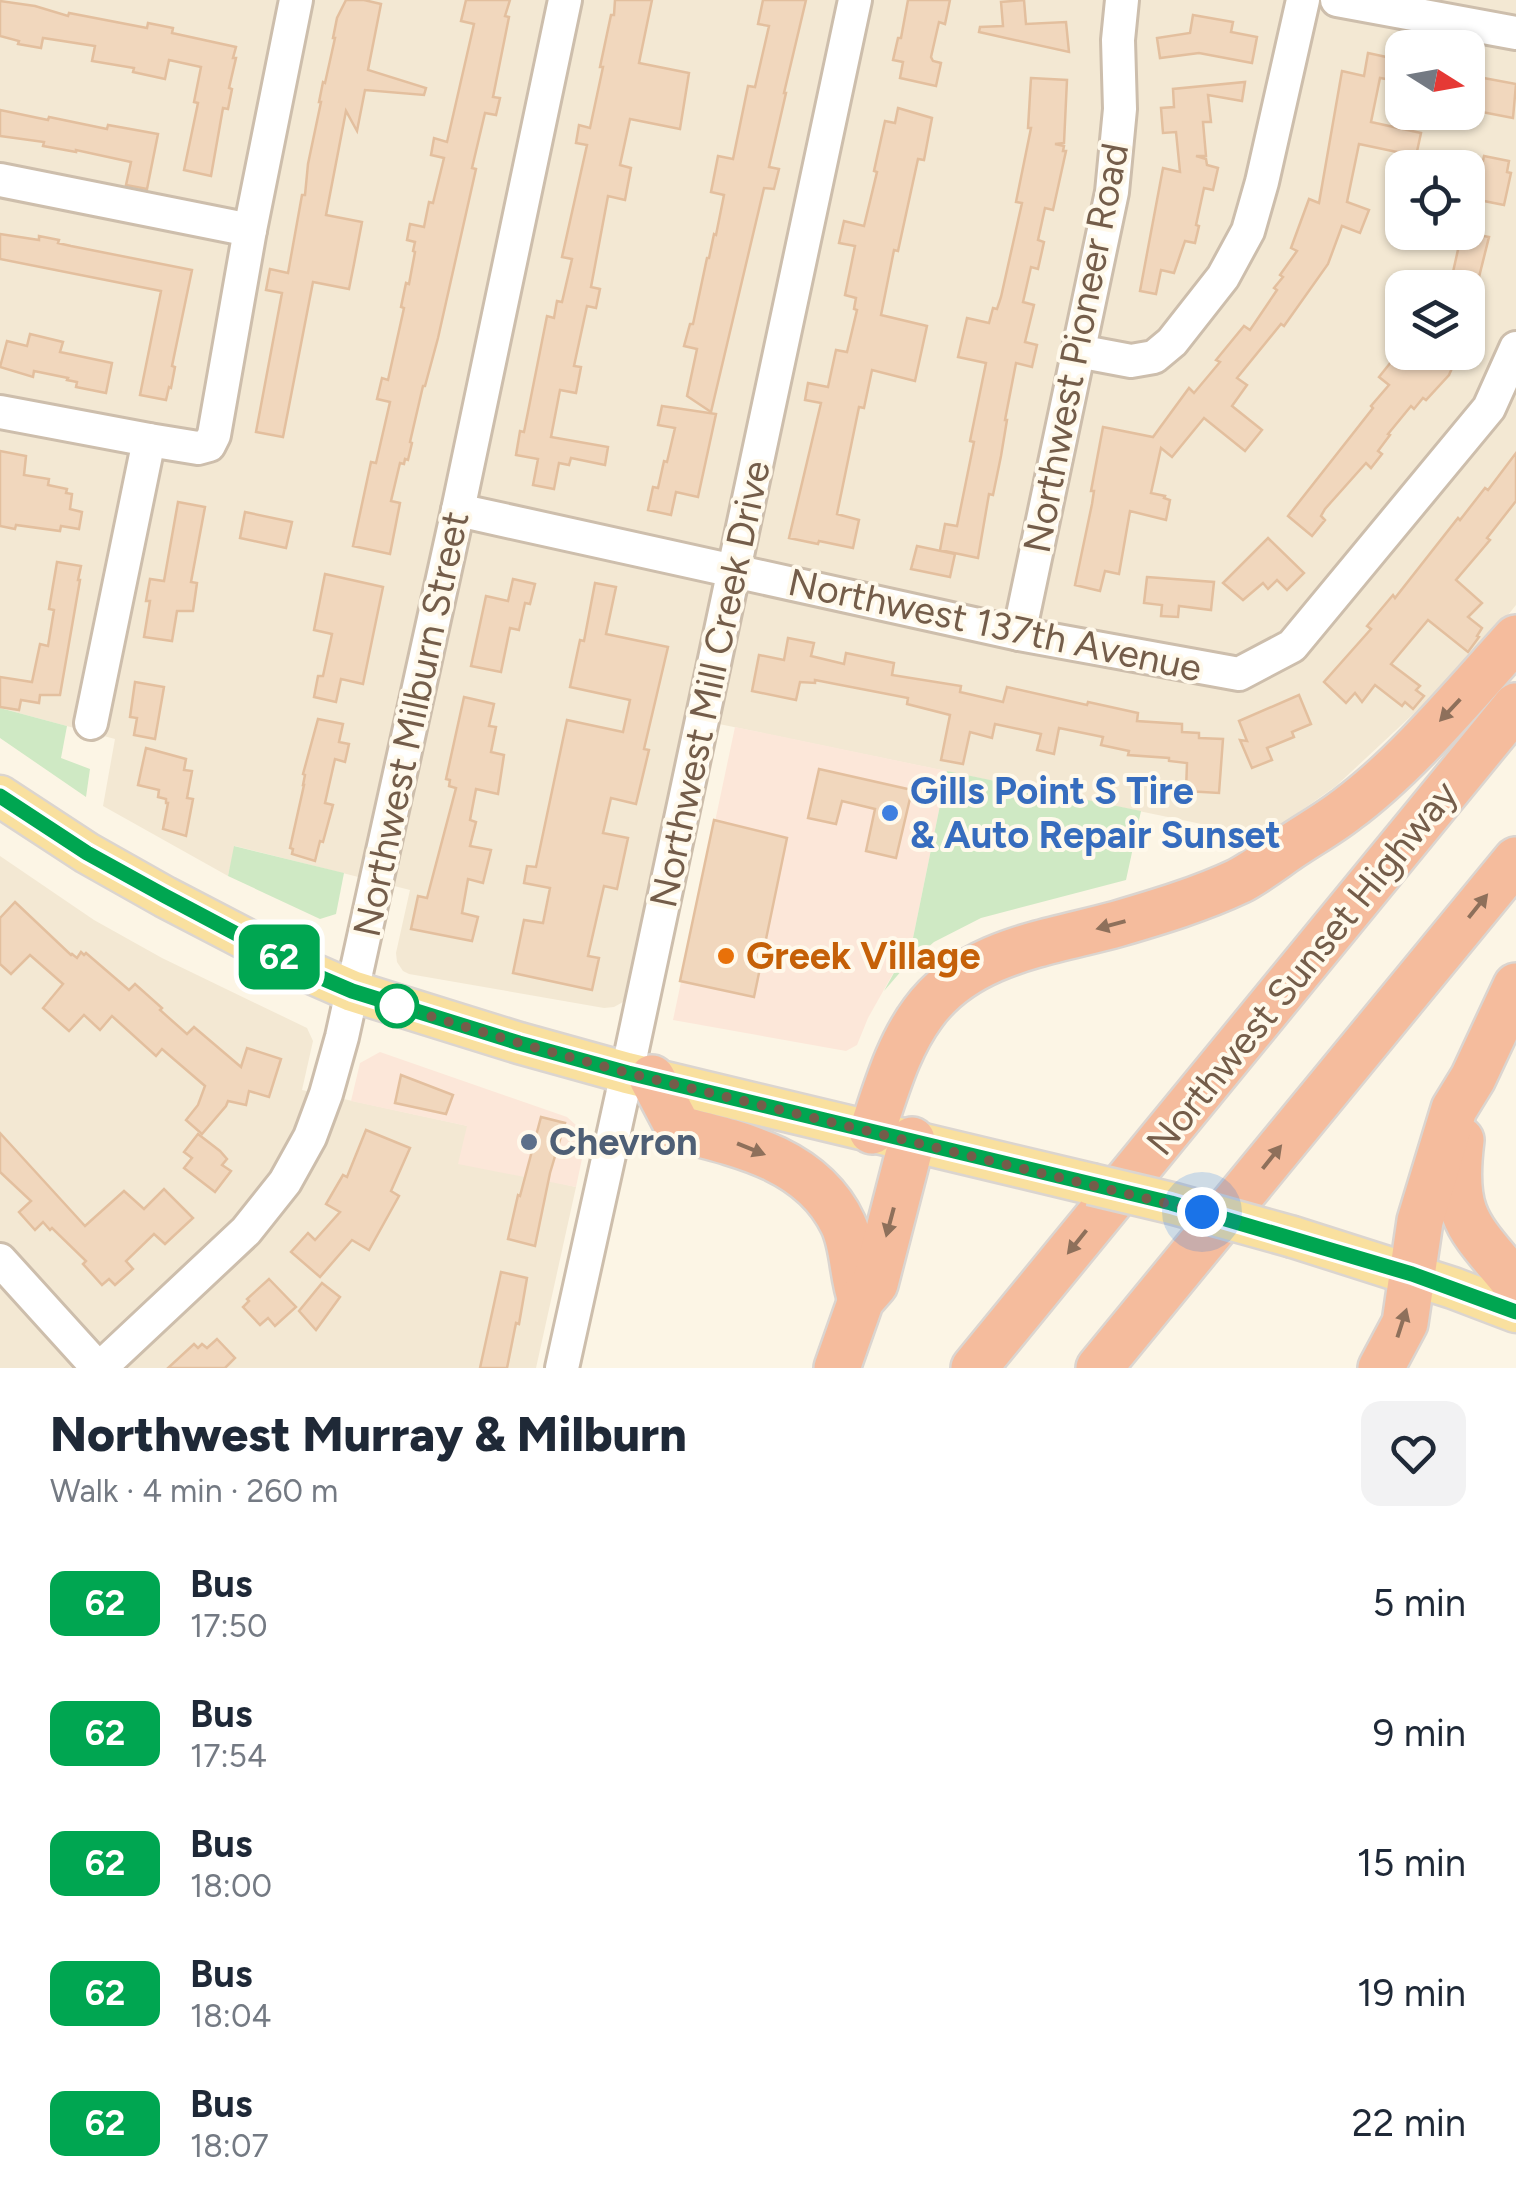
<!DOCTYPE html>
<html lang="en">
<head>
<meta charset="utf-8">
<style>
	body { margin:0; font-family:Figtree,sans-serif; background:#f2f2f3; color:#1f2937; height:100vh; display:flex; flex-direction:column; font-size:38px; white-space:nowrap }
	* { box-sizing:border-box; margin:0 }
	p { font-size:32px; color:#747a83 }
	.icon { flex:none; width:55px; height:55px; fill:none; stroke:currentColor; stroke-width:2; stroke-linecap:round; stroke-linejoin:round }
	.map { position:relative; height:1368px; overflow:hidden }
	.details { display:flex; flex-direction:column; background:#fff; flex:1 }
	.details>* { flex:none }
	.badge { padding:0 20px; border-radius:15px; font-size:35px; line-height:65px }
	.needle { width:65px; rotate:101deg }
	.controls { position:absolute; left:1385px; top:30px; display:grid; gap:20px }
	.controls a { display:grid; place-items:center; width:100px; height:100px; border-radius:20px; background:#fff; box-shadow:0 2px 8px #0004; font-size:50px }
	.you { position:absolute; width:50px; height:50px; margin:-25px; border:8px solid #fff; border-radius:50%; background:#1a73e8; box-shadow:0 0 0 15px #1a73e833 }
	.map>.badge { position:absolute; translate:-50% -50%; box-shadow:0 0 0 5px #fff }
	.round { display:grid; place-items:center; flex:none; width:105px; height:105px; border-radius:20px; background:#f2f2f3 }
	.headline { display:flex; align-items:center; justify-content:space-between; height:170px; padding:0 50px }
	h1 { font-size:48px; font-weight:800; line-height:75px }
	ul { padding:0; list-style:none }
	li { display:flex; align-items:center; gap:30px; height:130px; padding:0 50px }
	li div { flex:1 }
	li b { display:block; font-size:38px }
	li em { font-style:normal }
	li .badge { min-width:110px; font-weight:700; text-align:center }
	.map>svg:first-child { display:block }
	.residential { fill:#f3e8d3; fill-rule:evenodd }
	.commercial { fill:#fce7d9 }
	.green { fill:#cfe9c4 }
	.building { fill:#f1d7bd; stroke:#e3bf9e; stroke-width:2.5 }
	.lines { fill:none; stroke-linecap:round; stroke-linejoin:round }
	.minor-casing { stroke:#cdbeac; stroke-width:38 }
	.major-casing { stroke:#dbd5d0; stroke-width:45 }
	.highway-casing { stroke:#dbd5d0; stroke-width:50 }
	.minor { stroke:#fff; stroke-width:32 }
	.major { stroke:#f9e09f; stroke-width:40 }
	.highway { stroke:#f5bc9d; stroke-width:45 }
	.major-bridge-casing { stroke:#dbd5d0; stroke-width:45; stroke-linecap:butt }
	.major-bridge { stroke:#f9e09f; stroke-width:40 }
	.oneway { fill:#8e705b }
	.line-casing { stroke:#fff; stroke-width:22 }
	.line { stroke:#00a651; stroke-width:15 }
	.walk { stroke:#745d4a; stroke-width:10; stroke-dasharray:0 18 }
	.shop-dot { fill:#3f7fe0; stroke:#fff9eb; stroke-width:4 }
	.food-dot { fill:#e8710a; stroke:#fff9eb; stroke-width:4 }
	.stop-dot { fill:#fff; stroke:#00a651; stroke-width:5 }
	.service-dot { fill:#5c6f8a; stroke:#fff9eb; stroke-width:4 }
	.labels { text-anchor:middle; dominant-baseline:central; stroke-width:8; stroke-linejoin:round; paint-order:stroke }
	.street-label { font-size:38px; fill:#745d4a; stroke:#fff9eb }
	.shop-label { font-size:38px; font-weight:bold; fill:#366cbe; stroke:#fff9eb; text-anchor:start }
	.food-label { font-size:38px; font-weight:bold; fill:#c56008; stroke:#fff9eb; text-anchor:start }
	.service-label { font-size:38px; font-weight:bold; fill:#4e5e75; stroke:#fff9eb; text-anchor:start }
</style>
</head>
<body>
<div class="map">
<svg width="1516" height="1368" viewBox="0 0 1516 1368">
	<rect width="100%" height="100%" fill="#fcf5e5"/>
	<g class="residential">
		<path d="M0,0H1516V605L1445,694L1439,690L1336,786L1264,837L685,717L629,991L623,1002L614,1007L604,1008L409,974L403,971L397,962L396,953L410,890L235,846L228,876L103,806L115,739L0,708ZM1402,48H1468V112H1402ZM1402,168H1468V232H1402ZM1402,288H1468V352H1402Z"/>
		<polygon points="0,856 94,920 162,958 307,1028 313,1041 302,1090 468,1126 461,1161 576,1187 536,1368 0,1368"/>
	</g>
	<g class="commercial">
		<polygon points="735,727 947,771 913,938 868,1018 857,1045 846,1051 673,1020"/>
		<polygon points="380,1052 567,1117 587,1135 576,1187 458,1164 467,1126 351,1101 360,1063"/>
	</g>
	<g class="green">
		<polygon points="0,708 67,726 61,758 90,769 86,797 0,738"/>
		<polygon points="947,771 1141,811 1126,880 981,918 934,942 903,969 884,991 913,938"/>
		<polygon points="234,846 344,873 336,914 320,919 228,876"/>
	</g>
	<g class="building">
		<polygon points="346,0 364,0 381,4 368,70 426,88 424,95 365,90 357,131 346,111 326,215 362,222 354,264 349,289 313,282 283,437 256,432 282,293 266,290 270,269 288,273 302,195 305,195 308,164 321,102 319,102 323,82 325,83 335,38 333,38 337,18"/>
		<polygon points="466,0 510,0 505,16 509,17 493,97 500,98 496,115 485,113 472,168 476,169 438,338 425,386 423,386 410,442 412,443 408,460 405,459 404,464 400,463 391,501 400,503 390,554 353,546 371,462 376,463 390,402 377,399 382,378 388,380 404,308 401,307 406,283 409,284 415,252 413,251 415,242 407,240 410,224 424,227 429,202 433,203 444,158 431,155 434,138 447,142 474,24 461,21"/>
		<polygon points="615,0 652,0 639,63 689,73 680,129 630,119 620,165 631,168 625,200 608,196 591,287 600,289 596,308 587,306 574,366 581,367 576,393 560,390 551,437 608,447 605,465 571,458 569,465 559,463 554,489 533,485 538,459 516,455 520,431 524,432 547,316 554,318 557,301 562,302 572,259 562,257 587,145 576,143 579,125 590,128 603,67 600,67 611,15 614,15"/>
		<polygon points="763,0 806,0 784,93 786,93 769,167 779,169 774,189 764,188 711,412 687,396 697,349 684,346 690,324 693,324 707,258 709,258 714,234 716,235 724,195 711,192 718,156 733,159 748,86 755,87 769,26 758,24"/>
		<polygon points="908,0 950,0 945,24 939,22 931,57 933,61 941,63 936,86 900,78 903,62 893,60 898,38 901,38"/>
		<polygon points="1024,0 1026,24 1066,22 1069,52 979,32 980,27 1003,26 1001,2"/>
		<polygon points="0,1 35,6 68,16 69,13 147,28 148,23 173,28 172,33 236,47 233,58 236,58 229,88 232,89 228,109 223,108 211,176 184,170 198,103 194,102 201,67 169,60 165,79 133,72 134,68 92,61 95,46 43,38 41,48 18,44 19,41 0,36"/>
		<polygon points="1193,15 1233,22 1231,32 1257,37 1252,63 1199,53 1160,58 1157,38 1190,33"/>
		<polygon points="1368,53 1391,58 1386,79 1380,78 1371,122 1421,133 1416,156 1359,144 1347,202 1369,210 1360,233 1342,226 1328,264 1284,326 1281,324 1237,378 1247,385 1232,406 1262,430 1245,451 1204,418 1172,457 1161,448 1151,493 1165,496 1164,498 1170,500 1166,520 1130,511 1119,574 1105,571 1100,591 1075,585 1092,504 1094,491 1091,491 1103,427 1153,437 1189,388 1194,393 1220,362 1216,360 1244,326 1250,330 1277,290 1274,288 1283,277 1280,275 1297,251 1291,248 1309,199 1319,203 1342,71 1364,76"/>
		<polygon points="1473,76 1516,84 1513,118 1482,112 1483,108 1468,105 1468,77 1473,78"/>
		<polygon points="1031,78 1067,80 1064,143 1055,144 1064,146 1063,151 1066,151 1053,210 1045,208 1038,240 1044,242 1038,269 1031,267 1023,302 1034,305 1025,342 1037,345 1032,367 1016,363 1005,420 1007,420 1001,456 993,495 989,494 978,558 940,550 945,524 957,526 974,442 970,441 986,363 958,357 967,318 989,323 993,308 997,309 1001,297 1022,203 1016,202 1031,128 1028,128"/>
		<polygon points="1245,82 1242,101 1208,95 1211,122 1203,122 1206,156 1196,156 1206,159 1207,165 1218,168 1213,190 1204,188 1196,225 1199,226 1195,243 1185,241 1174,273 1161,270 1156,294 1140,291 1163,168 1180,172 1176,132 1163,133 1161,108 1174,107 1173,89"/>
		<polygon points="898,108 932,118 924,160 918,159 898,251 894,250 881,315 927,326 915,381 872,370 864,408 859,407 837,514 859,520 853,548 819,541 818,544 789,538 821,403 805,400 808,383 828,387 836,350 847,352 857,310 854,309 856,298 845,295 855,246 839,243 844,221 864,226 877,172 874,171 885,121 895,123"/>
		<polygon points="0,110 48,120 49,117 107,129 108,125 158,134 147,189 126,185 131,162 76,150 76,152 43,146 44,142 0,136"/>
		<polygon points="1484,156 1509,161 1507,172 1511,173 1504,205 1474,199 1476,194 1468,192 1468,172 1480,175"/>
		<polygon points="1462,232 1489,237 1479,277 1453,272"/>
		<polygon points="0,234 39,240 39,236 59,240 58,243 71,246 192,270 172,366 175,367 171,388 169,387 166,400 140,395 161,291 0,259"/>
		<polygon points="30,334 63,342 60,352 112,363 106,393 76,387 77,382 67,380 68,378 34,371 33,377 0,367 7,341 27,346"/>
		<polygon points="1399,352 1459,352 1449,375 1426,400 1423,398 1414,409 1411,406 1388,434 1390,435 1378,451 1382,454 1371,468 1366,463 1325,509 1321,516 1325,520 1312,536 1288,516 1373,408 1371,406 1389,385 1379,377"/>
		<polygon points="662,406 716,414 698,497 676,492 671,515 648,510 653,487 658,488 664,461 667,462 675,428 658,425"/>
		<polygon points="0,451 26,456 24,475 49,479 48,485 67,489 66,493 72,494 70,509 82,512 79,529 61,526 60,531 16,525 15,529 0,526"/>
		<polygon points="1516,453 1516,501 1487,538 1490,540 1456,580 1482,603 1468,617 1482,628 1477,636 1479,637 1468,652 1428,620 1391,664 1420,686 1416,690 1424,696 1413,709 1405,702 1402,706 1375,685 1362,702 1355,693 1346,703 1324,682 1371,629 1367,626 1393,595 1395,598 1458,518 1460,520 1485,488 1488,490"/>
		<polygon points="178,502 205,507 191,582 197,583 193,611 177,611 172,641 144,637 150,601 146,601 150,579 164,581"/>
		<polygon points="245,512 292,522 286,548 240,538"/>
		<polygon points="1268,538 1304,573 1287,590 1277,580 1268,589 1263,583 1243,600 1223,583"/>
		<polygon points="917,546 955,554 950,577 911,569"/>
		<polygon points="57,562 81,566 78,580 80,580 60,695 40,695 39,703 21,700 19,710 0,707 0,677 32,682 40,644 48,646 54,610 49,609"/>
		<polygon points="325,574 383,587 363,684 341,679 336,702 314,697 318,676 323,676 332,634 314,630"/>
		<polygon points="1147,577 1214,582 1211,610 1179,606 1178,617 1161,616 1162,605 1144,603"/>
		<polygon points="513,579 535,584 530,604 525,603 519,630 510,628 501,672 471,666 486,596 508,601"/>
		<polygon points="595,583 616,587 606,634 668,647 644,749 649,750 636,804 611,798 603,833 628,838 617,889 604,886 588,956 599,958 592,990 513,973 524,920 543,923 550,888 524,883 527,866 536,867 567,720 623,732 630,700 570,687 580,640 584,641"/>
		<polygon points="788,638 814,643 811,656 844,664 846,653 894,663 892,675 961,686 960,692 1003,702 1007,687 1087,705 1088,702 1138,713 1137,721 1182,724 1182,732 1199,733 1199,738 1223,739 1219,793 1186,791 1187,763 1169,761 1169,758 1128,755 1129,751 1101,745 1103,737 1059,728 1054,754 1037,750 1041,734 995,724 992,738 970,732 963,764 941,760 950,715 907,704 908,698 815,680 815,683 800,682 796,700 752,691 759,655 784,660"/>
		<polygon points="135,682 164,687 155,739 134,735 137,718 130,717"/>
		<polygon points="1299,695 1311,724 1292,732 1294,737 1267,748 1272,760 1252,768 1240,740 1247,741 1239,721"/>
		<polygon points="464,697 494,704 489,726 496,727 491,752 504,755 498,794 476,789 470,820 476,822 470,846 491,850 483,883 468,879 462,913 478,917 472,941 411,929 418,896 427,898 456,788 449,786 450,780 446,779"/>
		<polygon points="318,719 343,724 339,742 349,744 345,762 335,759 325,803 333,805 323,842 320,841 315,861 292,854 293,849 290,848 304,785 303,785 305,775 303,774"/>
		<polygon points="146,748 186,759 184,770 192,771 187,798 193,799 186,836 163,829 168,803 166,803 166,799 158,797 159,790 138,785"/>
		<polygon points="819,769 912,790 896,858 866,851 875,809 842,801 836,824 808,818"/>
		<polygon points="714,820 787,838 754,997 680,981"/>
		<polygon points="15,902 71,955 72,954 77,958 81,952 84,955 86,953 129,990 135,984 162,1008 160,1010 187,1034 194,1027 241,1067 247,1048 281,1059 269,1097 249,1091 246,1105 228,1101 226,1106 202,1134 186,1120 198,1105 205,1086 162,1049 156,1056 112,1016 100,1030 84,1015 69,1031 43,1008 63,984 30,955 11,974 0,964 0,918"/>
		<polygon points="401,1075 453,1095 446,1114 395,1103"/>
		<polygon points="541,1117 565,1123 550,1173 535,1246 508,1239 518,1195 520,1196"/>
		<polygon points="366,1130 410,1148 391,1191 399,1196 369,1250 352,1240 320,1277 291,1252 308,1233 315,1240 340,1212 326,1204 343,1175 347,1177"/>
		<polygon points="0,1133 85,1226 124,1191 144,1209 164,1189 193,1218 165,1244 154,1234 126,1261 133,1269 115,1285 109,1279 102,1285 83,1264 86,1261 52,1228 50,1230 43,1222 35,1230 19,1212 31,1201 0,1172"/>
		<polygon points="198,1134 220,1151 227,1159 222,1165 231,1171 215,1192 184,1168 192,1158 184,1152"/>
		<polygon points="501,1272 527,1278 519,1324 516,1323 507,1368 480,1368"/>
		<polygon points="269,1279 296,1307 275,1326 268,1318 260,1325 243,1307 249,1301 247,1299"/>
		<polygon points="322,1283 340,1297 316,1330 299,1311"/>
		<polygon points="217,1339 235,1358 225,1368 168,1368 194,1344 198,1348 202,1344 207,1348"/>
	</g>
	<g class="lines">
		<g class="minor-casing">
			<g id="minor">
				<polyline points="1337,0 1516,33"/>
				<polyline points="0,180 250,230"/>
				<polyline points="1078,351 1131,361 1154,357 1172,342 1223,277 1248,231 1262,182 1303,0"/>
				<polyline points="0,412 149,440 198,448 209,445 214,435 250,230 296,0"/>
				<polyline points="458,510 1019,634 1239,674 1292,646 1489,408 1516,348"/>
				<polyline points="1019,634 1112,192 1120,109 1118,40 1122,0"/>
				<polyline points="91,723 149,440"/>
				<polyline points="0,1260 98,1368"/>
				<polyline points="100,1368 246,1231 285,1182 310,1137 326,1094 342,1037 458,510 565,0"/>
				<polyline points="562,1368 627,1073 855,0"/>
			</g>
		</g>
		<g class="major-casing">
			<g id="major">
				<polyline points="0,796 87,853 165,897 311,973 352,991 519,1043 627,1073 1091,1184"/>
				<polyline points="1293,1237 1453,1288 1516,1312"/>
			</g>
		</g>
		<g class="highway-casing">
			<g id="highway">
				<path d="M652,1078L679,1129C741,1144 813,1160 843,1224C854,1247 852,1276 861,1300"/>
				<path d="M872,1131C886,1091 897,1048 923,1013C968,951 1048,943 1117,924C1158,912 1201,899 1239,881C1256,872 1273,859 1289,848C1308,835 1328,824 1346,810C1407,765 1465,694 1516,638"/>
				<path d="M1461,1140C1451,1219 1470,1227 1516,1284"/>
				<polyline points="837,1368 861,1300 875,1284 912,1140"/>
				<polyline points="974,1368 1516,706"/>
				<polyline points="1099,1368 1516,860"/>
				<polyline points="1381,1368 1405,1323 1420,1221 1454,1109 1473,1078 1516,986"/>
			</g>
		</g>
		<use href="#minor" class="minor"/>
		<use href="#major" class="major"/>
		<use href="#highway" class="highway"/>
		<g class="major-bridge-casing">
			<polyline id="major-bridge" points="1091,1184 1171,1203 1293,1237"/>
		</g>
		<use href="#major-bridge" class="major-bridge"/>
	</g>
	<defs><path id="oneway-solid" d="M-6-.8H1V-3.2L6.5 0L1 3.2V.8H-6Z" transform="scale(2.5)"/></defs>
	<g class="oneway">
		<use href="#oneway-solid" transform="translate(1450 710) rotate(133)"/>
		<use href="#oneway-solid" transform="translate(1478 906) rotate(-51)"/>
		<use href="#oneway-solid" transform="translate(1111 925) rotate(165)"/>
		<use href="#oneway-solid" transform="translate(751 1149) rotate(22)"/>
		<use href="#oneway-solid" transform="translate(1272 1157) rotate(-51)"/>
		<use href="#oneway-solid" transform="translate(890 1222) rotate(105)"/>
		<use href="#oneway-solid" transform="translate(1077 1242) rotate(129)"/>
		<use href="#oneway-solid" transform="translate(1402 1323) rotate(-72)"/>
	</g>
	<g class="lines">
		<g class="line-casing">
			<polyline id="line" points="0,796 87,853 165,896 310,973 352,991 519,1043 628,1073 1171,1203 1412,1274 1516,1312"/>
		</g>
		<use href="#line" class="line"/>
		<polyline class="walk" points="397,1006 519,1043 628,1073 1202,1212"/>
	</g>
	<circle class="shop-dot" cx="890" cy="813" r="10"/>
	<circle class="food-dot" cx="726" cy="956" r="10"/>
	<circle class="stop-dot" cx="397" cy="1006" r="20"/>
	<circle class="service-dot" cx="529" cy="1142" r="10"/>
	<g class="labels">
		<g class="street-label">
			<text transform="translate(1076 348) rotate(-79)">Northwest Pioneer Road</text>
			<text transform="translate(995 625) rotate(12)">Northwest 137th Avenue</text>
			<text transform="translate(710 684) rotate(-78)">Northwest Mill Creek Drive</text>
			<text transform="translate(411 724) rotate(-78)">Northwest Milburn Street</text>
			<text transform="translate(1302 968) rotate(-51)">Northwest Sunset Highway</text>
		</g>
		<g class="shop-label">
			<text x="910" y="791">Gills Point S Tire<tspan x="910" dy="44">&amp; Auto Repair Sunset</tspan></text>
		</g>
		<g class="food-label">
			<text x="746" y="956">Greek Village</text>
		</g>
		<g class="service-label">
			<text x="549" y="1142">Chevron</text>
		</g>
	</g>
</svg>
<div class="controls">
<a><svg class="needle" viewBox="-14 -14 28 28"><path d="M0-13l5 13h-10z" fill="#e53935"/><path d="M0 13l5-13h-10z" fill="#747a83"/></svg></a>
<a><svg class="icon" aria-label="locate" viewBox="0 0 24 24"><circle cx="12" cy="12" r="6"/><path d="M12 2v4M12 18v4M2 12h4M18 12h4"/></svg></a>
<a><svg class="icon" aria-label="layers" viewBox="0 0 24 24"><path d="M12 4l9 5-9 5-9-5zM3 14l9 5 9-5"/></svg></a>
</div>
<div class="you" style="left:1202px;top:1212px"></div>
<b class="badge" style="left:279px;top:957px;background:#00a651;color:#fff">62</b>
</div>
<section class="details">
<div class="headline"><div><h1>Northwest Murray &amp; Milburn</h1><p>Walk · 4 min · 260 m</p></div><a class="round"><svg class="icon" aria-label="heart" viewBox="0 0 24 24"><path d="M12 20l-8-8c-3-5 5-10 8-4 3-6 11-1 8 4z"/></svg></a></div>
<ul>
<li><span class="badge" style="background:#00a651;color:#fff">62</span><div><b>Bus</b><p>17:50</p></div><em>5 min</em></li>
<li><span class="badge" style="background:#00a651;color:#fff">62</span><div><b>Bus</b><p>17:54</p></div><em>9 min</em></li>
<li><span class="badge" style="background:#00a651;color:#fff">62</span><div><b>Bus</b><p>18:00</p></div><em>15 min</em></li>
<li><span class="badge" style="background:#00a651;color:#fff">62</span><div><b>Bus</b><p>18:04</p></div><em>19 min</em></li>
<li><span class="badge" style="background:#00a651;color:#fff">62</span><div><b>Bus</b><p>18:07</p></div><em>22 min</em></li>
</ul>
</section>
</body>
</html>
